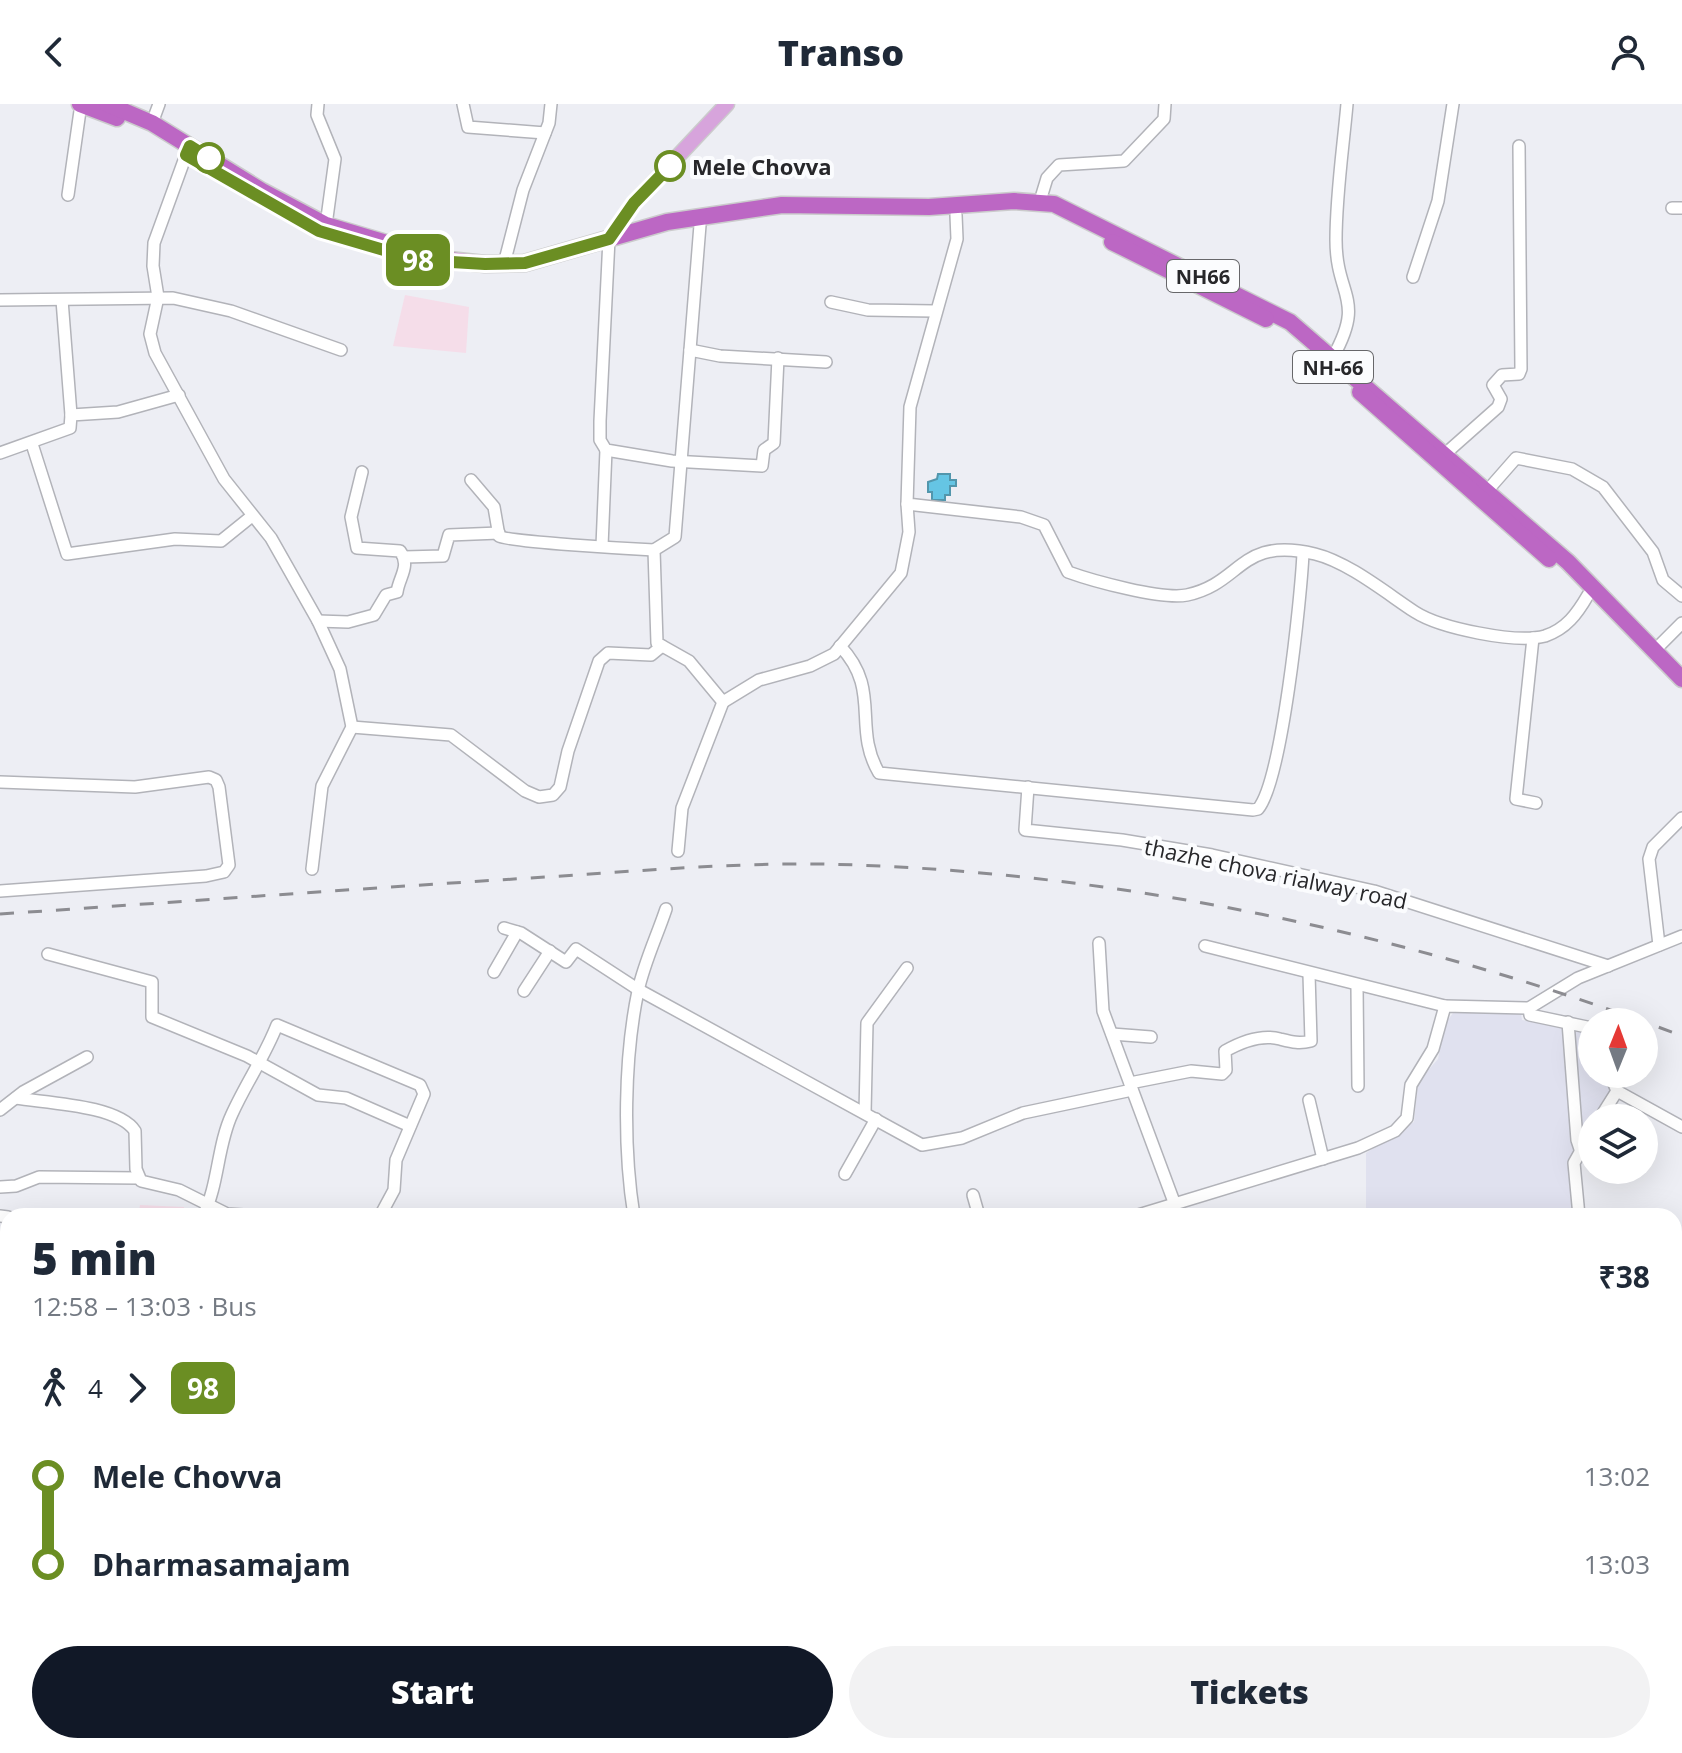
<!DOCTYPE html>
<html lang="en">
<head>
<meta charset="utf-8">
<style>
	body { margin:0; font-family:"Open Sans",sans-serif; background:#f2f2f3; color:#1f2937; height:100vh; display:flex; flex-direction:column; font-size:30px; white-space:nowrap }
	* { box-sizing:border-box; margin:0 }
	p { font-size:26px; color:#747a83 }
	.icon { flex:none; width:44px; height:44px; fill:none; stroke:currentColor; stroke-width:2; stroke-linecap:round; stroke-linejoin:round }
	.map { position:relative; flex:1; overflow:hidden }
	.side { position:absolute; left:0px; top:1104px; width:1682px; height:546px; display:flex; flex-direction:column; background:#fff; border-radius:24px 24px 0 0; box-shadow:0 8px 32px #0002 }
	.side>* { flex:none }
	.badge { padding:0 16px; border-radius:12px; font-size:28px; line-height:52px }
	.needle { width:52px; rotate:1deg }
	.tools { position:absolute; left:1578px; top:904px; display:grid; gap:16px }
	.tools a { display:grid; place-items:center; width:80px; height:80px; border-radius:50%; background:#fff; box-shadow:0 8px 32px #0002; font-size:40px }
	.map>.badge { position:absolute; translate:-50% -50%; box-shadow:0 0 0 4px #fff }
	.legs { display:flex; align-items:center; gap:12px; height:88px; padding:0 32px; font-size:26px }
	.legs p { margin-inline-start:auto }
	.headline { display:flex; align-items:center; justify-content:space-between; height:136px; padding:0 32px }
	h1 { font-size:44px; font-weight:800; line-height:60px }
	.primary-button { display:flex; gap:16px; margin-top:auto; padding:16px 32px }
	.primary-button a { flex:1; height:92px; border-radius:48px; background:#111827; color:#fff; font-size:32px; font-weight:800; line-height:92px; text-align:center }
	.primary-button a+a { background:#f2f2f3; color:#1f2937 }
	ul { padding:0 32px; list-style:none }
	li { display:flex; align-items:center; gap:28px; height:88px; font-size:30px }
	li i { display:grid; place-items:center; width:12px; height:100%; margin:0 10px; background:currentColor }
	li i::after { content:''; width:20px; height:20px; margin:-10px; border:6px solid; border-radius:50%; background:#fff }
	li p { margin-inline-start:auto }
	li:first-child i { background:linear-gradient(#0000 50%,currentColor 0) }
	li:last-child i { background:linear-gradient(currentColor 50%,#0000 0) }
	header { display:flex; justify-content:space-between; align-items:center; height:104px; padding:0 32px; background:#fff; font-size:36px; font-weight:800 }
	.map>svg:first-child { display:block }
	.built { fill:#e0e1ef }
	.education { fill:#f5dde9 }
	.water { fill:#65c5e4; stroke:#5296ac; stroke-width:2 }
	.lines { fill:none; stroke-linecap:round; stroke-linejoin:round }
	.stream { stroke:#5296ac; stroke-width:3 }
	.river { stroke:#65c5e4; stroke-width:16 }
	.minor-casing { stroke:#b2b3b9; stroke-width:14 }
	.major-casing { stroke:#cbcbcc; stroke-width:17 }
	.highway-casing { stroke:#cbcbcc; stroke-width:19 }
	.minor { stroke:#fff; stroke-width:11 }
	.major { stroke:#d7a4dc; stroke-width:14 }
	.highway { stroke:#bc67c4; stroke-width:16 }
	.rail { stroke:#8c8c91; stroke-width:3; stroke-dasharray:14 14; stroke-linecap:butt }
	.line-1-casing { stroke:#fff; stroke-width:18 }
	.line-1 { stroke:#6b8e23; stroke-width:12 }
	.stop-1-dot { fill:#fff; stroke:#6b8e23; stroke-width:4 }
	.labels { text-anchor:middle; dominant-baseline:central; stroke-width:8; stroke-linejoin:round; paint-order:stroke }
	.shield { fill:#fbfcfe; stroke:#67676a; stroke-width:2 }
	.shield-label { font-size:20px; font-weight:bold; fill:#27272a }
	.stop-label { font-size:22px; font-weight:bold; fill:#27272a; stroke:#fbfcfe; text-anchor:start }
	.street-label { font-size:22px; fill:#27272a; stroke:#fbfcfe }
</style>
</head>
<body>
<header><svg class="icon" aria-label="back" viewBox="0 0 24 24"><path d="M15 5l-7 7 7 7"/></svg>Transo<svg class="icon" aria-label="person" viewBox="0 0 24 24"><circle cx="12" cy="8" r="4"/><path d="M4 21q1-7 8-7t8 7"/></svg></header>
<div class="map">
<svg width="1682" height="1649" viewBox="0 0 1682 1649">
	<rect width="100%" height="100%" fill="#edeef4"/>
	<polygon class="built" points="1453,909 1521,909 1522,916 1590,928 1592,970 1607,970 1614,988 1597,1014 1592,1014 1592,1021 1571,1053 1571,1112 1366,1112 1366,1049 1414,1018 1418,978 1438,955 1445,920"/>
	<g class="education">
		<polygon points="405,191 469,203 466,249 393,242"/>
		<polygon points="140,1101 184,1103 185,1110 138,1112"/>
	</g>
	<polygon class="water" points="938,370 950,370 950,376 956,376 956,382 950,382 950,391 945,391 945,396 932,396 932,388 928,388 928,378 937,375"/>
	<g class="lines">
		<polyline class="stream" points="1070,1649 1079,1642"/>
		<polyline class="river" points="1674,1456 1682,1460"/>
		<g class="minor-casing">
			<g id="minor">
				<polyline points="318,0 317,11 335,55 326,121"/>
				<polyline points="463,0 468,23 545,29"/>
				<polyline points="152,19 159,0"/>
				<polyline points="186,51 154,139 153,162 158,193 150,230 155,249 224,375 271,434 318,517 340,565 352,623 322,682 312,765"/>
				<polyline points="68,91 81,0"/>
				<polyline points="1040,97 1047,74 1059,61 1124,57 1164,15 1165,0"/>
				<polyline points="1672,104 1682,104"/>
				<path d="M956,111L957,135L910,303L907,400L1021,413L1044,421L1068,468C1093,477 1162,496 1187,491C1243,479 1239,432 1315,450C1348,458 1386,489 1415,508C1440,524 1516,540 1545,532C1566,525 1577,510 1588,491"/>
				<polyline points="700,121 675,433 654,446 657,539 689,557 723,598 759,576 810,562 834,550 901,469 909,428 907,400"/>
				<polyline points="609,135 600,317 600,336 606,346 672,357 762,362 764,346 774,339 778,254"/>
				<polyline points="504,160 523,86 549,19 551,0"/>
				<polyline points="1413,173 1438,97 1453,0"/>
				<polyline points="0,196 173,194 231,207 341,246"/>
				<polyline points="62,196 71,311"/>
				<polyline points="831,198 868,206 934,207"/>
				<polyline points="690,246 720,252 826,258"/>
				<path d="M1333,253C1366,194 1336,193 1336,136C1336,91 1343,45 1347,0"/>
				<polyline points="32,340 67,450 175,435 221,437 252,412"/>
				<polyline points="0,349 70,324 71,311 118,308 179,291"/>
				<polyline points="1445,350 1498,303 1501,295 1493,281 1502,271 1519,270 1521,265 1519,42"/>
				<path d="M471,376L494,403L499,432C508,438 634,445 654,446"/>
				<polyline points="1487,387 1516,354 1572,365 1603,383 1653,448 1663,476 1682,492"/>
				<polyline points="602,442 606,346"/>
				<polyline points="404,453 443,452 449,431 499,429"/>
				<path d="M318,517L348,518L374,511L386,491L397,488C399,473 411,462 400,447L357,444L351,413L362,368"/>
				<polyline points="1533,534 1516,695 1536,699"/>
				<path d="M840,542C882,586 852,623 879,669L1253,706L1258,705C1282,677 1301,493 1303,449"/>
				<polyline points="1653,548 1682,519"/>
				<polyline points="352,623 451,631 525,687 539,693 553,691 560,683 568,647 599,557 608,549 651,551 662,542"/>
				<polyline points="0,678 135,683 209,673 216,676 219,683 229,761 224,768 206,772 0,787"/>
				<polyline points="1028,683 1025,726 1122,736 1212,751 1374,787 1608,862"/>
				<polyline points="678,747 682,704 723,598"/>
				<polyline points="504,824 521,829 566,858 576,845 639,886 922,1041 962,1034 1023,1009 1132,986"/>
				<polyline points="1099,839 1103,907 1174,1098"/>
				<polyline points="1659,841 1649,755 1653,743 1682,714"/>
				<polyline points="1205,842 1445,902"/>
				<polyline points="48,850 152,878 152,913 247,952 318,991 346,994 410,1022"/>
				<polyline points="494,868 517,828"/>
				<polyline points="1357,882 1358,982"/>
				<polyline points="524,887 550,847"/>
				<polyline points="1529,904 1530,911 1587,923 1592,929"/>
				<polyline points="1568,918 1577,1036 1580,1045 1583,1043"/>
				<polyline points="1112,930 1151,933"/>
				<path d="M1130,979L1191,967L1222,970L1226,966L1225,947C1241,938 1262,930 1280,935C1292,938 1299,940 1311,937L1309,870"/>
				<polyline points="1617,987 1682,1023"/>
				<path d="M16,994C46,999 118,1001 135,1027L136,1065L141,1077L179,1086L227,1110L258,1112"/>
				<polyline points="1309,996 1323,1055"/>
				<polyline points="0,1006 23,988 87,953"/>
				<polyline points="865,1009 867,919 907,864"/>
				<polyline points="1600,1014 1617,987 1610,970"/>
				<polyline points="845,1070 876,1015"/>
				<polyline points="0,1083 16,1082 39,1073 138,1074"/>
				<polyline points="973,1091 979,1112"/>
				<polyline points="0,1112 8,1113"/>
				<path d="M203,1112C219,1080 217,1042 232,1010C246,979 265,952 277,921L420,981L424,990L396,1056L394,1086L380,1112"/>
				<path d="M634,1112C623,1044 624,954 638,887C644,859 657,832 666,805"/>
				<polyline points="1135,1112 1358,1044 1395,1027 1407,1014 1411,981 1433,945 1445,902 1529,904 1578,874 1682,832"/>
				<polyline points="1579,1112 1574,1059 1592,1027"/>
				<polyline points="0,1250 8,1239"/>
				<polyline points="1674,1250 1682,1254"/>
				<polyline points="1674,1465 1682,1469"/>
				<polyline points="0,1467 8,1464"/>
				<polyline points="0,1610 8,1612"/>
				<polyline points="57,1642 59,1649"/>
				<polyline points="154,1642 156,1649"/>
				<polyline points="265,1642 279,1649"/>
				<polyline points="1095,1642 1147,1645 1147,1649"/>
				<polyline points="1211,1642 1212,1649"/>
				<polyline points="1639,1642 1640,1649"/>
				<polyline points="217,1649 225,1642"/>
				<polyline points="764,1649 764,1642"/>
			</g>
		</g>
		<g class="major-casing">
			<polyline id="major" points="609,135 634,99 727,0"/>
		</g>
		<g class="highway-casing">
			<g id="highway">
				<polyline points="80,0 117,14"/>
				<polyline points="107,0 152,19 262,87 326,121 440,155 485,160 525,159 667,118 782,101 929,103 1014,97 1054,100 1290,218 1568,458 1682,575"/>
				<polyline points="1112,138 1266,215"/>
				<polyline points="1360,288 1549,455"/>
			</g>
		</g>
		<use href="#minor" class="minor"/>
		<use href="#major" class="major"/>
		<use href="#highway" class="highway"/>
		<path class="rail" d="M0,810C177,798 353,785 530,774C627,768 723,759 821,760C1110,766 1412,829 1682,932"/>
	</g>
	<g class="lines">
		<g class="line-1-casing">
			<polyline id="line-1" points="209,54 190,42 186,51 319,127 418,156 485,160 525,159 609,135 634,99 670,62"/>
		</g>
		<use href="#line-1" class="line-1"/>
	</g>
	<g class="stop-1-dot">
		<circle cx="209" cy="54" r="14"/>
		<circle cx="670" cy="62" r="14"/>
	</g>
	<g class="labels">
		<g class="shield">
			<rect x="1167" y="156" width="72" height="32" rx="6"/>
			<rect x="1293" y="247" width="80" height="32" rx="6"/>
		</g>
		<g class="shield-label">
			<text x="1203" y="172">NH66</text>
			<text x="1333" y="263">NH-66</text>
		</g>
		<g class="stop-label">
			<text x="692" y="62">Mele Chovva</text>
		</g>
		<g class="street-label">
			<text transform="translate(1276 769) rotate(12)">thazhe chova rialway road</text>
		</g>
	</g>
</svg>
<div class="tools">
<a><svg class="needle" viewBox="-14 -14 28 28"><path d="M0-13l5 13h-10z" fill="#e53935"/><path d="M0 13l5-13h-10z" fill="#747a83"/></svg></a>
<a><svg class="icon" aria-label="layers" viewBox="0 0 24 24"><path d="M12 4l9 5-9 5-9-5zM3 14l9 5 9-5"/></svg></a>
</div>
<b class="badge" style="left:418px;top:156px;background:#6b8e23;color:#fff">98</b>
<section class="side">
<div class="headline"><div><h1>5 min</h1><p>12:58 – 13:03 · Bus</p></div><b>₹38</b></div>
<div class="legs"><svg class="icon" aria-label="walk" viewBox="0 0 24 24"><circle cx="13" cy="4" r="2"/><path d="M13 8l-2 6 4 7M11 14l-3 7M7 12l3-4h3l4 4"/></svg>4<svg class="icon" aria-label="forward" viewBox="0 0 24 24"><path d="M9 5l7 7-7 7"/></svg><b class="badge" style="background:#6b8e23;color:#fff">98</b></div>
<ul>
<li><i style="color:#6b8e23"></i><b>Mele Chovva</b><p>13:02</p></li>
<li><i style="color:#6b8e23"></i><b>Dharmasamajam</b><p>13:03</p></li>
</ul>
<div class="primary-button"><a>Start</a><a>Tickets</a></div>
</section>
</div>
</body>
</html>
